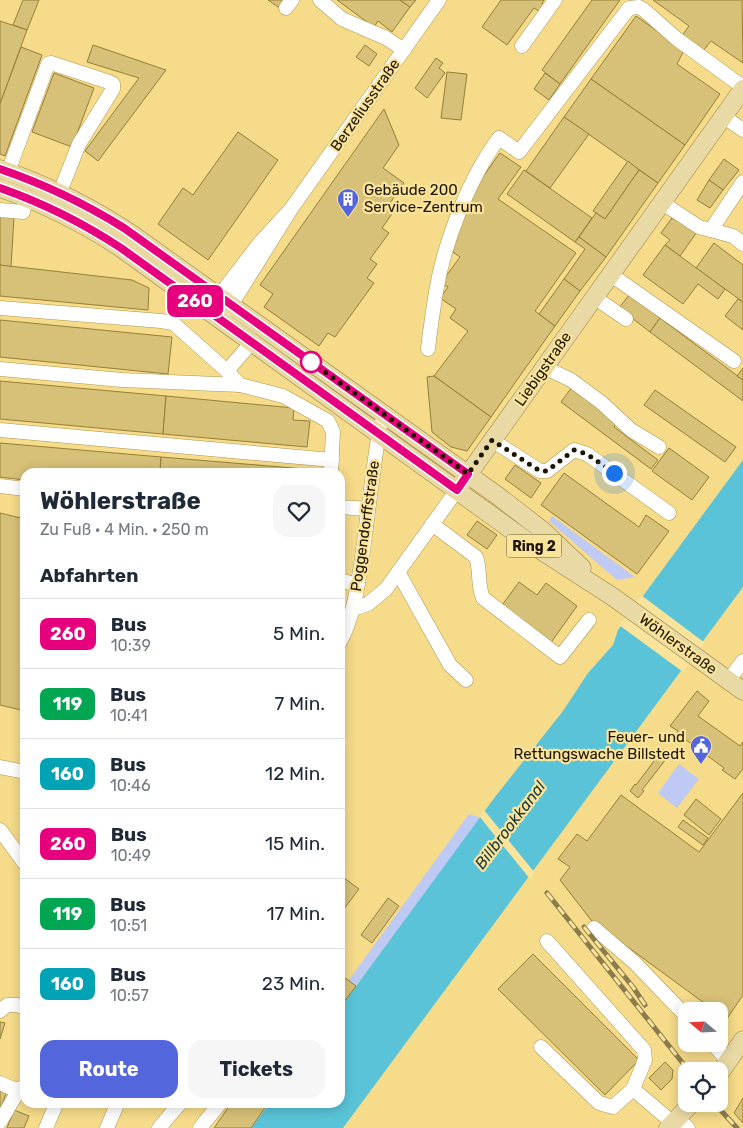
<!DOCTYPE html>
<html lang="de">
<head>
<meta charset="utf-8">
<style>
	body { margin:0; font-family:Rubik,sans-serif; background:#f6f6f7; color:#1f2937; height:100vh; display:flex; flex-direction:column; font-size:19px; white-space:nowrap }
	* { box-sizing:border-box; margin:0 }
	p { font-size:16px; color:#747a83 }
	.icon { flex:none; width:28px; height:28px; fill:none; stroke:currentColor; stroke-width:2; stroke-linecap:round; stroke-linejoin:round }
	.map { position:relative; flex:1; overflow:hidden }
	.side { position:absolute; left:20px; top:468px; width:325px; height:640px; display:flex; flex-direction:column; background:#fff; border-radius:15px; box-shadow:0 2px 12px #0003 }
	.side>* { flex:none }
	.badge { padding:0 10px; border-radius:8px; font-size:18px; line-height:32px }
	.needle { width:32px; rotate:289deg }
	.fabs { position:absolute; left:678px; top:1002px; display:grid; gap:10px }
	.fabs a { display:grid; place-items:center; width:50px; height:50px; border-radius:10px; background:#fff; box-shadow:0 2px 12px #0003; font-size:25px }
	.you { position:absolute; width:25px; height:25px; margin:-12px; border:4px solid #fff; border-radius:50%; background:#1a73e8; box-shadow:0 0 0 8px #1a73e833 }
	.map>.badge { position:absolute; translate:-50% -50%; box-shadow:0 0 0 2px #fff }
	h2 { padding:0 20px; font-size:19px; line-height:45px }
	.round { display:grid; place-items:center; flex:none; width:52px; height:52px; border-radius:15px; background:#f6f6f7 }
	.summary { display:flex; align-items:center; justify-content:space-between; height:85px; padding:0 20px }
	h1 { font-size:24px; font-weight:700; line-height:38px }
	.primary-button { display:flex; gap:10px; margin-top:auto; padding:10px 20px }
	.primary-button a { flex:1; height:58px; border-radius:15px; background:#5466dc; color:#fff; font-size:20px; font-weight:700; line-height:58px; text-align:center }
	.primary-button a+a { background:#f6f6f7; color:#1f2937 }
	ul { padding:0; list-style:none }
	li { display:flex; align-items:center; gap:15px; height:70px; padding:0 20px; border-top:1px solid #e0e1e3 }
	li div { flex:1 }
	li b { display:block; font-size:19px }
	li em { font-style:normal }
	li .badge { min-width:55px; font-weight:700; text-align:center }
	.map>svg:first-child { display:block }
	.built { fill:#f5db8a; fill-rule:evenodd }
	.green { fill:#becaf3 }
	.water { fill:#5ac3d8 }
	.pier { fill:#fae39a }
	.building { fill:#d7c178; stroke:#957f37 }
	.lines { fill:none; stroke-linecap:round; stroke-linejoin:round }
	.minor-casing { stroke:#ae9851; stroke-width:15 }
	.major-casing { stroke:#988344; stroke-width:19 }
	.minor { stroke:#fff; stroke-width:14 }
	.major { stroke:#e9d9a4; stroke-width:18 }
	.rail-casing { stroke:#8c7c4d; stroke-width:5 }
	.rail { stroke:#fae39a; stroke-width:3; stroke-dasharray:9; stroke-linecap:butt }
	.line-casing { stroke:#fff; stroke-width:11 }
	.line { stroke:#e6007e; stroke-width:8 }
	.walk { stroke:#1d1400; stroke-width:5; stroke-dasharray:0 9 }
	.stop-dot { fill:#fff; stroke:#e6007e; stroke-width:2.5 }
	.labels { text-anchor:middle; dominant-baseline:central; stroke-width:4.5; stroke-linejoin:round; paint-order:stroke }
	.shield { fill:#fae39a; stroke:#5f522e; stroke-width:1 }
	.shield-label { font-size:14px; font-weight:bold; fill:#1d1400 }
	.street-label { font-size:15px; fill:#1d1400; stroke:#fae39a }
	.poi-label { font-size:15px; fill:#1d1400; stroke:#fae39a; text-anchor:start }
	.water-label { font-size:16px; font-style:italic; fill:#15363c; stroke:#fae39a }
</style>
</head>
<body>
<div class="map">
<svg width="743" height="1128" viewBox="0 0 743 1128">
	<rect width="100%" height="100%" fill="#fae39a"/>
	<g class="built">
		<polygon points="0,0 743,0 743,460 618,630 613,645 588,673 563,711 481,818 340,1008 340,472 25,472 25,1102 270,1103 251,1128 0,1128"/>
		<path d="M743,587V1128H343ZM686,1011H719V1044H686ZM686,1071H719V1104H686Z"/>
	</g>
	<g class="green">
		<polygon points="552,516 635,577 617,580 549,521"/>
		<polygon points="679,764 699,779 677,808 658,793"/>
		<polygon points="469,814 481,818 356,986 349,980"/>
	</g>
	<polygon class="water" points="743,460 743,587 343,1128 251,1128 270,1103 340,1102 340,1008 495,797 563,711 588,673 613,645 618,630"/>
	<g class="pier">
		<polygon points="641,595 705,643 683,672 619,625"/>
		<polygon points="484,810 535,873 530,879 479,816"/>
	</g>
	<g class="building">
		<polygon points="23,0 39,0 27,30 13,25"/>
		<polygon points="268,0 288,0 281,9"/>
		<polygon points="337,0 400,0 410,7 392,32 378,21 374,27"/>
		<polygon points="400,0 416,0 410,7"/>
		<polygon points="501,0 544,0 542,3 545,6 540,12 534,8 507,45 482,27"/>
		<polygon points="592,0 620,0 560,84 542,70"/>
		<polygon points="653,0 742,0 743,63 711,41 702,52 681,37 689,26"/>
		<polygon points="636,16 684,50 677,64 720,94 685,145 591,79"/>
		<polygon points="0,21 27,30 0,104"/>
		<polygon points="93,45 166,70 98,161 85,151 139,78 87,62"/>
		<polygon points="365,45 377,54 369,66 356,57"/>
		<polygon points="21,47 42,55 5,156 0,154 0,104"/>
		<polygon points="436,58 443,63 439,68 445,73 427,98 415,88"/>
		<polygon points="447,72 467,74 461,120 441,118"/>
		<polygon points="54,73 94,88 72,147 32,132"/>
		<polygon points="545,73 560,84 549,100 534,89"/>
		<polygon points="591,79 685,145 658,183 564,117"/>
		<polygon points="384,109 399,145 383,168 404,183 390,203 396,208 382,228 389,233 370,259 377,264 367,278 374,283 335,337 328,333 319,346 264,307 273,294 260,285"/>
		<polygon points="564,117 589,134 550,188 526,171"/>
		<polygon points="238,132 278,160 208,260 158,224 183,188 193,195"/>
		<polygon points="500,153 521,167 498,199 576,253 535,311 555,326 491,417 434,376 468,331 450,318 456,309 440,298 448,287 441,283 460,257 450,250 472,192"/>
		<polygon points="724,159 739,170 723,190 709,180"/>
		<polygon points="628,161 639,170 605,219 593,211"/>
		<polygon points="524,170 592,218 575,242 507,194"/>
		<polygon points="639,170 658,183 606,257 579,237 596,213 605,219"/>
		<polygon points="709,180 723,190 710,208 697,200"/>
		<polygon points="0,216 14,218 11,267 0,265"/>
		<polygon points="672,218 697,232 680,256 665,245 670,240 661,233"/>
		<polygon points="579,237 606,257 580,291 564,279 585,249 575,242"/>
		<polygon points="714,243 743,265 743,302 696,268"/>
		<polygon points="665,245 725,289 718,299 698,284 683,304 643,275"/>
		<polygon points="0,265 132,280 149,288 148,310 0,296"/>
		<polygon points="564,279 580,291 555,326 539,314"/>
		<polygon points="629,295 660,318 650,332 619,308"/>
		<polygon points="738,299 743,302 743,330 725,316"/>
		<polygon points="660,318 743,380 743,401 650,332"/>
		<polygon points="0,320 172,337 168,374 0,357"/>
		<polygon points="743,368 743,380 737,376"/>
		<polygon points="434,376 491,417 467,451 451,447 432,432 427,377"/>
		<polygon points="0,381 166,396 163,434 0,419"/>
		<polygon points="572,387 618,421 614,427 658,460 651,469 561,402"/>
		<polygon points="655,390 736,447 725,462 644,405"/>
		<polygon points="166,396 294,408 293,420 310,421 307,447 163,434"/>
		<polygon points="0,443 161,457 160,472 25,472 25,480 0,477"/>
		<polygon points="669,448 709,477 692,500 652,471"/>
		<polygon points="161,457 305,469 305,472 160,472"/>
		<polygon points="515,465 541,483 531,498 505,479"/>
		<polygon points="564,473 639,527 646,515 669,531 637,574 541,505"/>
		<polygon points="0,513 25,519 25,711 0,705"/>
		<polygon points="477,521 497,535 487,549 467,535"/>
		<polygon points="519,582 537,595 546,583 577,606 550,644 500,608"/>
		<polygon points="697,691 709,701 698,716 740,746 743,742 743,769 735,779 722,770 724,768 682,737 677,743 672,740 678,731 670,726"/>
		<polygon points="663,749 670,754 642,790 644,791 638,798 630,791 635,784 636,785"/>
		<polygon points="743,793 743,995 726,1020 719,1014 719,1011 715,1011 591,920 560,880 570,867 558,859 577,834 587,841 621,795 699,852"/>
		<polygon points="696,799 721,819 709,835 684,815"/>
		<polygon points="683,820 708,838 703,845 678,827"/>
		<polygon points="340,875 359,889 340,914"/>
		<polygon points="388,898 399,906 372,943 361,935"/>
		<polygon points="533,954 639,1060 605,1095 498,989"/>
		<polygon points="340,974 356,986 340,1007"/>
		<polygon points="0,1022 5,1023 0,1039"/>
		<polygon points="665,1062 673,1070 672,1079 661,1090 649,1078"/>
		<polygon points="0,1088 7,1091 0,1110"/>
		<polygon points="743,1098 743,1123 734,1113"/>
		<polygon points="232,1102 269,1102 251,1128 214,1128"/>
		<polygon points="14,1110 29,1116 24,1128 7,1128"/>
	</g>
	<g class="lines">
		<g class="minor-casing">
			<g id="minor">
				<polyline points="320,0 342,19 386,38 404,50"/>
				<polyline points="286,8 292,0"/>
				<polyline points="522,46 555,0"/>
				<polyline points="723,116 743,130"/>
				<polyline points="8,172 48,64 51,63 109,82 113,84 113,89 79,144 60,192"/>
				<polyline points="661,202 699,227 711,230 743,182"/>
				<polyline points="291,209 259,244 219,296 216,303 215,316 225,313 228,310 291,209 439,0"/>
				<polyline points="0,210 23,212 27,197"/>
				<polyline points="711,230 733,236 743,244"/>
				<polyline points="610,274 734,361"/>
				<polyline points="594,297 626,319"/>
				<polyline points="0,308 161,321 173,323 227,371 240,385 283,396 328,421 333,432 331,472"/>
				<path d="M428,349C430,330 433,311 436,292C444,243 469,178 499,138L519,152L629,8L639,7L644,10L677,39L743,87"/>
				<polyline points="544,367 571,380 602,403 631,430 659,447"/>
				<polyline points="0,369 122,380 240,385"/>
				<polyline points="227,371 252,342"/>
				<polyline points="0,430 332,460"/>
				<polyline points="492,440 540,471 547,471 574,450 587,454 669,513"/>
				<polyline points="0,486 25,489"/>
				<polyline points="340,507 368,509"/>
				<path d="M432,524L476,557C481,570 477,585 483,598L560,657L589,620"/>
				<polyline points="398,572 450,665 466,680"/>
				<polyline points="340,580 357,585"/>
				<polyline points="353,609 368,604 386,589 457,490"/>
				<path d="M340,642C356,612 359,576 364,543C369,503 374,464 380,425"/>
				<polyline points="728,681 743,661"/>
				<polyline points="0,767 25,772"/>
				<polyline points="0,830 25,864"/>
				<polyline points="594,928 634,962 686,1016"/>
				<polyline points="547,941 644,1050 645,1060 633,1089 673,1123"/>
				<polyline points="0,1011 7,1005 18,1005 25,1008"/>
				<polyline points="713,1044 729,1062"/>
				<polyline points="541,1047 599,1103 613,1107 633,1089"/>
				<polyline points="0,1083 18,1091"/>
				<polyline points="677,1118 688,1128"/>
				<polyline points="0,1122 20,1088 25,1087"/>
				<polyline points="46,1128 57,1102"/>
				<polyline points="107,1128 118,1102"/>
				<polyline points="159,1128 181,1102"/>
				<polyline points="200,1128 221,1102"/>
			</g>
		</g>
		<g class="major-casing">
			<g id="major">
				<path d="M0,169C50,186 90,206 133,235L498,496L542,530L582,568"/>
				<path d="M0,188C43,203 83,223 121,248L531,544L613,597L743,691"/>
				<polyline points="462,483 743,89"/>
				<polyline points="719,1074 743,1040"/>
				<polyline points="668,1128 691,1104"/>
			</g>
		</g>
		<use href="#minor" class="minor"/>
		<use href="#major" class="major"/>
		<g class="rail-casing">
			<g id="rail">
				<polyline points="547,893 689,1071"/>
				<polyline points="584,927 633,987 645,1005"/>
				<polyline points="715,1104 737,1128"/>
			</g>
		</g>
		<use href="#rail" class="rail"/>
	</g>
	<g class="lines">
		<g class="line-casing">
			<path id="line" d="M0,169C44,184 84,203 124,228L468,474L457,490L121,248C83,223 43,203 0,188"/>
		</g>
		<use href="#line" class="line"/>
		<polyline class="walk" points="311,362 468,474 492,440 540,471 547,471 574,450 587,454 614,473"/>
	</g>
	<defs>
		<g id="building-pin" transform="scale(1.125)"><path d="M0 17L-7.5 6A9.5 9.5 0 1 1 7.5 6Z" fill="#5466dc" stroke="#fae39a"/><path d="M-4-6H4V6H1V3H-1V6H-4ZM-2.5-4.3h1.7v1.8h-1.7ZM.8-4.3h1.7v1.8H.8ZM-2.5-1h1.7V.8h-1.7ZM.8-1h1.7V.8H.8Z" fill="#fff"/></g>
		<g id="civic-pin" transform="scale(1.125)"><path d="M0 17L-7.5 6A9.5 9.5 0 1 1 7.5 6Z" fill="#5466dc" stroke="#fae39a"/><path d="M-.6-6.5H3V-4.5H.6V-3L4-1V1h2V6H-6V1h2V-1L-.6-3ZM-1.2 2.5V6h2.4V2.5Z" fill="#fff"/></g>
	</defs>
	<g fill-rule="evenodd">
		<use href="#building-pin" x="348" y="199"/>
		<use href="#civic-pin" x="701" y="746"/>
	</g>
	<circle class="stop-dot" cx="311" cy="362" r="10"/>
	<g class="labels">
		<rect class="shield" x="506.5" y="534.5" width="55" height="23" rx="4"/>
		<g class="shield-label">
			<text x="534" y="546">Ring 2</text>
		</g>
		<g class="street-label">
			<text transform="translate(365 105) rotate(-55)">Berzeliusstraße</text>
			<text transform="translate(543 369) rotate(-55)">Liebigstraße</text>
			<text transform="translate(365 526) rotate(-82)">Poggendorffstraße</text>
			<text transform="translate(678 644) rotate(36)">Wöhlerstraße</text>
		</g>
		<g class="poi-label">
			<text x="364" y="190">Gebäude 200<tspan x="364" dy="17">Service-Zentrum</tspan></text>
			<text x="685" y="737" text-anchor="end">Feuer- und<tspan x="685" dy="17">Rettungswache Billstedt</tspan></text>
		</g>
		<g class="water-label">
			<text transform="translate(510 825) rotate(-53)">Billbrookkanal</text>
		</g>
	</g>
</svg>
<div class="fabs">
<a><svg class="needle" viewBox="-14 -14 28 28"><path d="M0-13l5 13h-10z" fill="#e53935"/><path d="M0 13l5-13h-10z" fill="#747a83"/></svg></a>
<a><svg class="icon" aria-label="locate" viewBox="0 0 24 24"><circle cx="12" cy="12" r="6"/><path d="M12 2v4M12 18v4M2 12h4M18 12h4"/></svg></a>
</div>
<div class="you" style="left:614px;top:473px"></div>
<b class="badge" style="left:195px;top:301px;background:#e6007e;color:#fff">260</b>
<section class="side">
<div class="summary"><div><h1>Wöhlerstraße</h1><p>Zu Fuß · 4 Min. · 250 m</p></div><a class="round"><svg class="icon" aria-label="heart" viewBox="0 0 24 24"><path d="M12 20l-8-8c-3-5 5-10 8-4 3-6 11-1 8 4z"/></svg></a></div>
<h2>Abfahrten</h2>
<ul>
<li><span class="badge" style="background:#e6007e;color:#fff">260</span><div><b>Bus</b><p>10:39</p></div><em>5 Min.</em></li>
<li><span class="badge" style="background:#00a651;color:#fff">119</span><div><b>Bus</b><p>10:41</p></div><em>7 Min.</em></li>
<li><span class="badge" style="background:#00a3b4;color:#fff">160</span><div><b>Bus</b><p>10:46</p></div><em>12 Min.</em></li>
<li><span class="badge" style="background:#e6007e;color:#fff">260</span><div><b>Bus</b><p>10:49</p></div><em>15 Min.</em></li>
<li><span class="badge" style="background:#00a651;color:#fff">119</span><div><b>Bus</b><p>10:51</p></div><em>17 Min.</em></li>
<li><span class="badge" style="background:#00a3b4;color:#fff">160</span><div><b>Bus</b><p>10:57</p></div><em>23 Min.</em></li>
</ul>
<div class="primary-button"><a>Route</a><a>Tickets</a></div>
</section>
</div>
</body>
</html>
